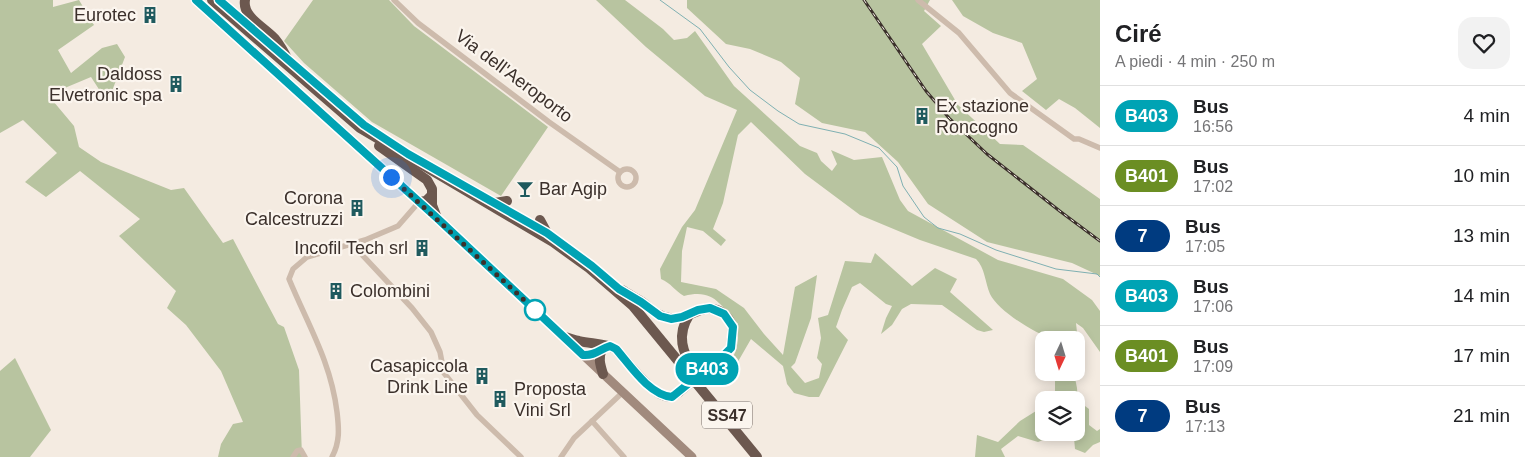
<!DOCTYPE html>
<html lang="it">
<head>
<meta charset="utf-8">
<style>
	body { margin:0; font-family:Arial,sans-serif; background:#f2f2f2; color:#202124; height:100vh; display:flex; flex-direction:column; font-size:19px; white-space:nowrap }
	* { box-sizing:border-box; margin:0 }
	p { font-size:16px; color:#757577 }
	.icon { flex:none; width:28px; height:28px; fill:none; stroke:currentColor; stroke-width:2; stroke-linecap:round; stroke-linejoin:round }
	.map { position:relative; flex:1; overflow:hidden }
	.sheet { display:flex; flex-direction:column; background:#fff; width:425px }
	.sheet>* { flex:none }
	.badge { padding:0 10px; border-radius:16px; font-size:18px; line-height:32px }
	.needle { width:32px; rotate:184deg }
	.controls { position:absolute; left:1035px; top:331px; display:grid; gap:10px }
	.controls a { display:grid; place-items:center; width:50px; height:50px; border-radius:10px; background:#fff; box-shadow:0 2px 12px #0003; font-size:25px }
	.you { position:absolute; width:25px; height:25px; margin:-12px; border:4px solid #fff; border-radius:50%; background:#1a73e8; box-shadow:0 0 0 8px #1a73e833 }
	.map>.badge { position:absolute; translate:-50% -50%; box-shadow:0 0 0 2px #fff }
	.round { display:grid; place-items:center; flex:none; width:52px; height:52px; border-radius:15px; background:#f2f2f2 }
	.overview { display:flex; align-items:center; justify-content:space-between; height:85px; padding:0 15px }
	h1 { font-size:24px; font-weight:700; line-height:38px }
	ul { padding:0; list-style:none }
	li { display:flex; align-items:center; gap:15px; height:60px; padding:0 15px; border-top:1px solid #e0e0e0 }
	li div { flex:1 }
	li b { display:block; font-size:19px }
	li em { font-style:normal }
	li .badge { min-width:55px; font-weight:700; text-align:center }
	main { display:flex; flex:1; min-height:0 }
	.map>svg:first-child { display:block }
	.green { fill:#b8c4a0 }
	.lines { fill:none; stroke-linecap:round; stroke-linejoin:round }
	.stream { stroke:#7fb0b2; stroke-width:1 }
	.minor { stroke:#cdbbac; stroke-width:5.5 }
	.secondary { stroke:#a18a7d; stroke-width:9 }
	.trunk { stroke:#6c584f; stroke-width:10 }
	.rail-casing { stroke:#3b302b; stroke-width:3 }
	.rail { stroke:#fbf5ee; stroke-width:1; stroke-dasharray:4; stroke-linecap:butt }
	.trunk-bridge { stroke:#6c584f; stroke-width:10 }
	.line-casing { stroke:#fff; stroke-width:11 }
	.line { stroke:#00a3b4; stroke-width:8 }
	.walk { stroke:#3b302b; stroke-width:5; stroke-dasharray:0 9 }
	.stop-dot { fill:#fff; stroke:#00a3b4; stroke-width:2.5 }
	.labels { text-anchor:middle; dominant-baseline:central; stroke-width:4.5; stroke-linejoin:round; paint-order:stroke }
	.shield { fill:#fbf5ee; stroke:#756b66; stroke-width:1 }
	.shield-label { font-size:16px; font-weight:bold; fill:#3b302b }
	.poi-label { font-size:18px; fill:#3b302b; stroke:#fbf5ee; text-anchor:end }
	.street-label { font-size:18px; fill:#3b302b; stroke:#fbf5ee }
</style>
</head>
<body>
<main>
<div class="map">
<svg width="1100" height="457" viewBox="0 0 1100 457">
	<rect width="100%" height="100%" fill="#f4ebe1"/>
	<g class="green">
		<polygon points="0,0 53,0 53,7 79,0 94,25 58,50 71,73 102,48 117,44 125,57 112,91 104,97 91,77 48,95 74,126 79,147 101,162 171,190 184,188 223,243 233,239 278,324 284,327 299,370 302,457 218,457 221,444 233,424 243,422 221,371 186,325 167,308 176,291 119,236 140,219 80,171 46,197 25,182 57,153 23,120 0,133"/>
		<polygon points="313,0 389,0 414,26 548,127 501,196 372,122 304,63 284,41"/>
		<path d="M596,0H625L663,29L674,40L687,38L695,31L734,86L800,146L817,153L821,161L832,171L837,164L831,150L854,160L882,157L900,200L908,211L998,260L1063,279L1092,300L1100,311V352L1083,328L1076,323L1078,342L1076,347V340C1069,340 1060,342 1053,339C1036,334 998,311 990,294C985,282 985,268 976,259L920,240L860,215L805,174L751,122L738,135L723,203L713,229L726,240L721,246L703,231L687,227L682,251L681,282L716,289L744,308L764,334L783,355L795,287L817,275L811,318L795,363L791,367L805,383L819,378L822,364L817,358L821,338L818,318L828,315L845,261L871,263L875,253L912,286L935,268L957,279L950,292L993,330L984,332L977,330L942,305L911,304L902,309L892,325L881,334L886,318L892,306L886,304L860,283L852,287L842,310L836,327L848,340L819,397H809L794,393L787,384L783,366L751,339L732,372L716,373C738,357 738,350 738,324C720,305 714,288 684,296C675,291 671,283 661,279L660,269L682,227L695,210L737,110L705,96L646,47Z"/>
		<polygon points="687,0 930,0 924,11 941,26 922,44 958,105 1000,144 1023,145 1100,199 1100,276 1072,263 987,242 928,204 898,162 865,132 822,123 795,104 800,78 781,62 750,49 726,44 687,8"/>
		<polygon points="952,0 1100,0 1100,128 1075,108 1059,99 1046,110 1022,91 1037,79 1022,43 993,33 963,16"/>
		<polygon points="15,358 51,430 30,457 0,457 0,371"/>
		<polygon points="1055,373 1074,373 1077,388 1078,404 1085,406 1089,409 1089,425 1097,431 1100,429 1100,442 1093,445 1085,453 1075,449 1074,438 1071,433 1076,432 1076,400 1054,400 1055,399"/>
		<polygon points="1044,406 1044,420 1039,422 1036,431 1048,438 1038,442 1018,436 1001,449 1005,457 975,457 977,435 998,442 1020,421"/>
	</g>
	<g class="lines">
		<polyline class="stream" points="660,0 700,29 729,67 750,90 778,111 799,124 845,134 879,148 897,167 903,186 924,217 938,228 960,234 996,250 1056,269 1097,274 1100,277"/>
		<g class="minor">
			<polyline points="394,0 418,23 549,122 620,172"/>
			<polyline points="918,0 959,33 1010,93 1074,139 1079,139 1100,148"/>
			<circle cx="627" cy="178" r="9"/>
			<polyline points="351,243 412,308 431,332 440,352 444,373 477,415 521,457"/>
			<polyline points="592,421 624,457"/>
			<polyline points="293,457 297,451 301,450 305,457"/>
			<path d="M332,457C340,442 339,429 337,412C331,362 308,325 289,279L293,269L307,257L365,240L398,226L419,202"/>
			<polyline points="561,457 574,438 622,393"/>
		</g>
		<polyline class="secondary" points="196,0 437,218 692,457"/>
		<g class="trunk">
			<polyline points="212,0 360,128 553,242 589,268 633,306 757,457"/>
			<path d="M245,0C242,17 264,27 275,39C280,45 285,54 289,62"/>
			<polyline points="379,146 427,180 432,189 432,205 437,218"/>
			<polyline points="419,202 426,201 431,196"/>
			<polyline points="495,203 507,201"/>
			<polyline points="540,220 547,233"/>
			<path d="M622,290C628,294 636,298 642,302C651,309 657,316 669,318C689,322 704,298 724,314C728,317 731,323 733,327L731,348L725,354"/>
			<path d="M689,315C676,336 683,351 693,372"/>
			<path d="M564,337C569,338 574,340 579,341C592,344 604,343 616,349C626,360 656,402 672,396C675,396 677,393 679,392"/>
			<path d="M602,349C598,358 600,364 603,374"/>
			<path d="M583,355C595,356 600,349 610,346"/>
		</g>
		<g class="rail-casing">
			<polyline id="rail" points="864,0 926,91 949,118 987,154 1061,212 1100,241"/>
		</g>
		<use href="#rail" class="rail"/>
		<polyline class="trunk-bridge" points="679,392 725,354"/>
	</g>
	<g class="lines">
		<g class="line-casing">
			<path id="line" d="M196,0L437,218L583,355C595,356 600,349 610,346L616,349C630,365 649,395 672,397L725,354L731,348L733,327L724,314L710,308L698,310L682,317L671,319L660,316L641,302L619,289L592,266L547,233L408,154L364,125L219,0"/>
		</g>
		<use href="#line" class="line"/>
		<polyline class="walk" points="391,177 535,310"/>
	</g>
	<defs>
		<g id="building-bare" transform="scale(1.35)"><path d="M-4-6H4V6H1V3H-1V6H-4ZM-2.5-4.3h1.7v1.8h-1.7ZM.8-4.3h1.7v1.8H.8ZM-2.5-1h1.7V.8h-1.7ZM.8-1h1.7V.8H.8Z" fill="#1f5a5e" stroke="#fbf5ee" stroke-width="2.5" paint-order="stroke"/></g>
		<g id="bar-bare" transform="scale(1.35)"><path d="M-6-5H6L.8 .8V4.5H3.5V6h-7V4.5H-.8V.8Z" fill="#1f5a5e" stroke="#fbf5ee" stroke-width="2.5" paint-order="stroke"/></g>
	</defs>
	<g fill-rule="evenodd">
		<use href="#building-bare" x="150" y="15"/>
		<use href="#building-bare" x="176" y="84"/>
		<use href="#building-bare" x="922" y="116"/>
		<use href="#bar-bare" x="525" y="189"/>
		<use href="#building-bare" x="357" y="208"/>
		<use href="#building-bare" x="422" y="248"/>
		<use href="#building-bare" x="336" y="291"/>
		<use href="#building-bare" x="482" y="376"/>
		<use href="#building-bare" x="500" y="399"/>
	</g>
	<circle class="stop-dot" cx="535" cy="310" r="10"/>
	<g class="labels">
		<rect class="shield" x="702" y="401.5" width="50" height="27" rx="4"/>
		<g class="shield-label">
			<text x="727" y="415">SS47</text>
		</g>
		<g class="poi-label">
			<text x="136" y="15">Eurotec</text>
			<text x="162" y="74">Daldoss<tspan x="162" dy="21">Elvetronic spa</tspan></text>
			<text x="936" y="106" text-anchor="start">Ex stazione<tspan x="936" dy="21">Roncogno</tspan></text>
			<text x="539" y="189" text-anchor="start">Bar Agip</text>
			<text x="343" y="198">Corona<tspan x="343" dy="21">Calcestruzzi</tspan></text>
			<text x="408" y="248">Incofil Tech srl</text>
			<text x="350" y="291" text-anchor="start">Colombini</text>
			<text x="468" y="366">Casapiccola<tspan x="468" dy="21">Drink Line</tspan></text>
			<text x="514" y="389" text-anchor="start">Proposta<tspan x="514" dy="21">Vini Srl</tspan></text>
		</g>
		<g class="street-label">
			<text transform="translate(514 76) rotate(37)">Via dell'Aeroporto</text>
		</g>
	</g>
</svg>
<div class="controls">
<a><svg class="needle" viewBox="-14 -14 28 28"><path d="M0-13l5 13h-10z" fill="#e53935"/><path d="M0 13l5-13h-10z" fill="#757577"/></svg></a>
<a><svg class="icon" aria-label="layers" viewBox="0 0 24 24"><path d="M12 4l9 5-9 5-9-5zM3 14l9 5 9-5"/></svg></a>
</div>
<div class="you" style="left:391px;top:177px"></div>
<b class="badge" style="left:707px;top:369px;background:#00a3b4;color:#fff">B403</b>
</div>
<section class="sheet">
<div class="overview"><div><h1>Ciré</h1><p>A piedi · 4 min · 250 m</p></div><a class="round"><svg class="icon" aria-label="heart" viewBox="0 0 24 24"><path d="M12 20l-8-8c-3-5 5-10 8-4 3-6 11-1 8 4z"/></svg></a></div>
<ul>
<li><span class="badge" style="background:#00a3b4;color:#fff">B403</span><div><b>Bus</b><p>16:56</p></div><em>4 min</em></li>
<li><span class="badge" style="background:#6b8e23;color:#fff">B401</span><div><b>Bus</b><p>17:02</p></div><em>10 min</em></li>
<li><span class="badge" style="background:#003b80;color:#fff">7</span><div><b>Bus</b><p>17:05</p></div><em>13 min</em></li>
<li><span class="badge" style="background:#00a3b4;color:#fff">B403</span><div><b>Bus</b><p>17:06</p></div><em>14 min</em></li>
<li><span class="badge" style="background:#6b8e23;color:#fff">B401</span><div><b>Bus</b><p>17:09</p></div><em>17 min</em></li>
<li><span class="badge" style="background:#003b80;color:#fff">7</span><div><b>Bus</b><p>17:13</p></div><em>21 min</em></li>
</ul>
</section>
</main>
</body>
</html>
